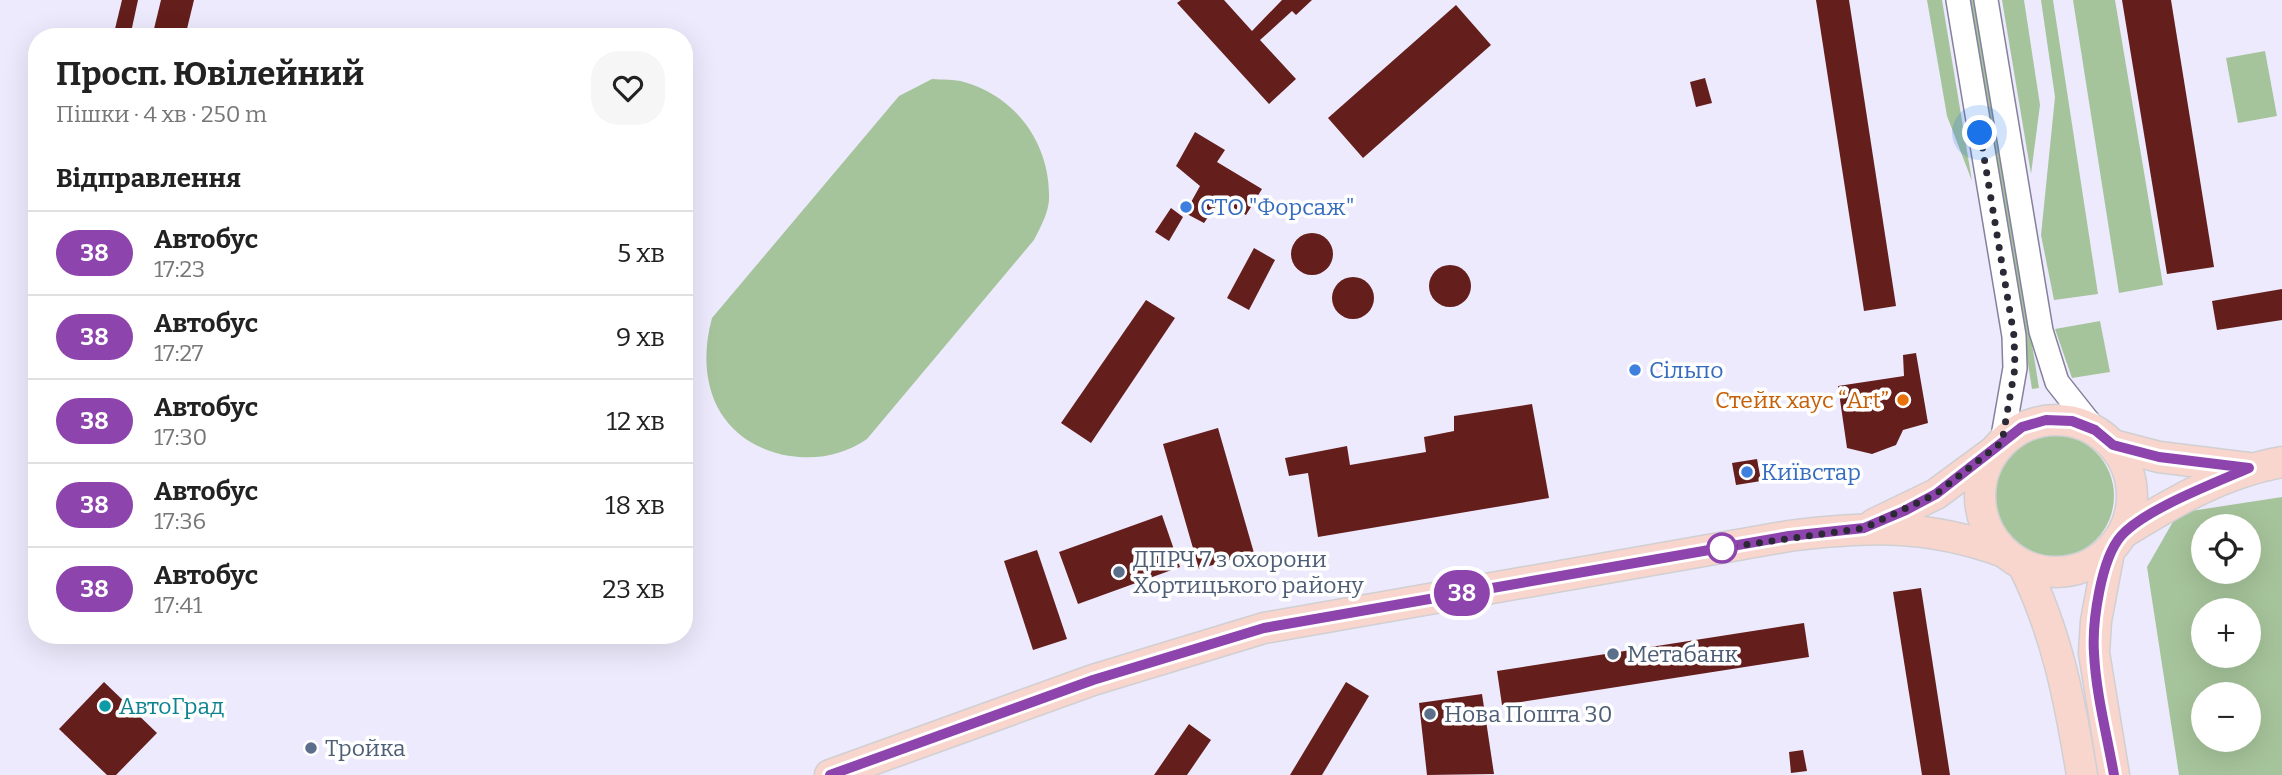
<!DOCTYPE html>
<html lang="uk">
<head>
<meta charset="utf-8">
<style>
	body { margin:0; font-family:Bitter,serif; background:#f6f6f6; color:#222; height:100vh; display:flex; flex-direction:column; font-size:26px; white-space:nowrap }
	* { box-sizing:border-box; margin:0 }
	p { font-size:23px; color:#767676 }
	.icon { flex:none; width:38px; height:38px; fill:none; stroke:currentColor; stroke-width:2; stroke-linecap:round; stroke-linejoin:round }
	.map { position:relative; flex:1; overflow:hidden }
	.panel { position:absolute; left:28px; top:28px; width:665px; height:616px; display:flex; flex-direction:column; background:#fff; border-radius:28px; box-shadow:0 7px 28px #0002 }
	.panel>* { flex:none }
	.badge { padding:0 14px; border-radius:23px; font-size:24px; line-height:46px }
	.fabs { position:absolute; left:2191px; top:514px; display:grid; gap:14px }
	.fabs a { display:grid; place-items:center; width:70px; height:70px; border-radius:50%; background:#fff; box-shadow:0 7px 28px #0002; font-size:35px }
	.you { position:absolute; width:35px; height:35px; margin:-18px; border:5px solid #fff; border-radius:50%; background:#1a73e8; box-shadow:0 0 0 10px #1a73e833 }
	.map>.badge { position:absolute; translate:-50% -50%; box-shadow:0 0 0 4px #fff }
	h2 { padding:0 28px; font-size:26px; line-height:63px }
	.round { display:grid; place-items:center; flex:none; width:74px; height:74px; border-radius:28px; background:#f6f6f6 }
	.headline { display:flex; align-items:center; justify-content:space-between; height:119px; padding:0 28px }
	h1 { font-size:33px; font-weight:700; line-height:52px }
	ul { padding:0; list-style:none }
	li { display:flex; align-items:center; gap:21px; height:84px; padding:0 28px; border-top:2px solid #e0e0e0 }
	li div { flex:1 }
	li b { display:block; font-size:26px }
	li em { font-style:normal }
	li .badge { min-width:77px; font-weight:700; text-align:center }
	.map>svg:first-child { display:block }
	.green { fill:#a6c49b; fill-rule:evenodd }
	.building { fill:#641e1b }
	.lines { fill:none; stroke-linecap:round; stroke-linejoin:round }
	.minor-casing { stroke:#85809c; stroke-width:26 }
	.major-casing { stroke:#d0d0d3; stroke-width:33 }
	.minor { stroke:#fff; stroke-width:23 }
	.major { stroke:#f8d5cd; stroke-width:30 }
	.line-casing { stroke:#fff; stroke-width:16 }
	.line { stroke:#8e44ad; stroke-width:10 }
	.walk { stroke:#2b2935; stroke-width:7; stroke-dasharray:0 12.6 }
	.shop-dot { fill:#3f7fe0; stroke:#fff; stroke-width:2.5 }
	.food-dot { fill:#e8710a; stroke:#fff; stroke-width:2.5 }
	.stop-dot { fill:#fff; stroke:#8e44ad; stroke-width:3.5 }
	.service-dot { fill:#5c6f8a; stroke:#fff; stroke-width:2.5 }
	.culture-dot { fill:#0f9aa8; stroke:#fff; stroke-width:2.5 }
	.labels { text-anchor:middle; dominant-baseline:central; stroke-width:7; stroke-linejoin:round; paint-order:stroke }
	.shop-label { font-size:23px; fill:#366cbe; stroke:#fff; text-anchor:start }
	.food-label { font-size:23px; fill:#c56008; stroke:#fff; text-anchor:end }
	.service-label { font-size:23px; fill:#4e5e75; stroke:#fff; text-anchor:start }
	.culture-label { font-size:23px; fill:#0d838f; stroke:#fff; text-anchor:start }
</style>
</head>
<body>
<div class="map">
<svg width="2282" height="775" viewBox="0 0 2282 775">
	<rect width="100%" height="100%" fill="#edeafd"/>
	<g class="green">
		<polygon points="1927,0 1942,0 1972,181 1947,116"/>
		<polygon points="1970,0 1977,0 2039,388 2032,389"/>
		<polygon points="2002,0 2024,0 2040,105 2031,174"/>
		<polygon points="2041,0 2053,0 2098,294 2054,300 2041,235 2055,97"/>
		<polygon points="2073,0 2115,0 2163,285 2119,293"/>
		<polygon points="2265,51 2277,116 2238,123 2226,58"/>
		<path d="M932,79C942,80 955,79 964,82C1017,97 1051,145 1049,200C1048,214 1040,228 1034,240L867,439C843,455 819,460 790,456C719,444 694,384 712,318L899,96Z"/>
		<polygon points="2100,321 2110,372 2072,378 2055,329"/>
		<circle cx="2052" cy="496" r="62"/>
		<path d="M2282,497V775H2179L2147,567L2178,513ZM2203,527H2249V572H2203ZM2203,611H2249V656H2203ZM2203,695H2249V740H2203Z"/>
	</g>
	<g class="building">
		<polygon points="122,0 138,0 130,37 113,37"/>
		<polygon points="161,0 194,0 185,37 152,37"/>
		<polygon points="1181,0 1224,0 1252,31 1282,0 1312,0 1296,15 1292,11 1260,40 1296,79 1269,104 1177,3"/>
		<polygon points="1816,0 1849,0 1896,306 1864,311"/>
		<polygon points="2122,0 2171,0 2214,267 2167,274"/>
		<polygon points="1456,5 1491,45 1363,158 1328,118"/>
		<polygon points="1705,78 1712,103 1696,107 1690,82"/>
		<polygon points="1195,132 1225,150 1217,162 1262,189 1246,215 1220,200 1204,223 1185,213 1200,186 1176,166"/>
		<polygon points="1171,208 1183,217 1169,241 1155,232"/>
		<circle cx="1312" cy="254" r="21"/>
		<polygon points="1254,248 1275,260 1249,310 1227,298"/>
		<circle cx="1450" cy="286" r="21"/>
		<circle cx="1353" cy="298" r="21"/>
		<polygon points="2282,289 2282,320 2217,330 2212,301"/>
		<polygon points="1146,300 1175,318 1091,443 1061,423"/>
		<polygon points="1916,353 1928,423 1903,430 1896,445 1872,454 1847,448 1838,386 1904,376 1903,355"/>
		<polygon points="1532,404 1549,498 1318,537 1308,473 1289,476 1285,458 1347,446 1350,465 1426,452 1424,437 1454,431 1454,416"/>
		<polygon points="1218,428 1254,553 1199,569 1163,444"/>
		<polygon points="1757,459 1761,481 1736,485 1732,463"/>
		<polygon points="1162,515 1180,567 1078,604 1059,552"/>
		<polygon points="1037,550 1067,639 1033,650 1004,561"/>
		<polygon points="1921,588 1950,775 1922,775 1893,592"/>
		<polygon points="1804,623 1809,657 1502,705 1497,671"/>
		<polygon points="104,682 157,733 116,775 107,775 59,729"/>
		<polygon points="1346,682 1369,696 1322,775 1290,775"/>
		<polygon points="1482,694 1494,774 1427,775 1419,703"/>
		<polygon points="1189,724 1211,740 1187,775 1154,775"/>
		<polygon points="1803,750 1807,771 1791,773 1789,752"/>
	</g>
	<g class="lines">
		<g class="minor-casing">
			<g id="minor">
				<polyline points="1958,0 2014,336 2015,368 2002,442"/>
				<polyline points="1986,0 2041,331 2057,382 2095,430"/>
			</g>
		</g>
		<g class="major-casing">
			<g id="major">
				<circle cx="2056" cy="496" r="76"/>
				<polyline points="2113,445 2159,457 2248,468"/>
				<polyline points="1874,524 1936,494 1993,452"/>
				<path d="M2123,533C2173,502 2224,472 2282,462"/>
				<polyline points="2109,552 2096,621 2094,653 2114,775"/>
				<path d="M2023,565C2057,632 2070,702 2082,775"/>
				<path d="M830,775L1093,680L1264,628L1789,536C1868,526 1928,524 2004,552"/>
			</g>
		</g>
		<use href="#minor" class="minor"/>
		<use href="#major" class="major"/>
	</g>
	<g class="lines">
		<g class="line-casing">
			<path id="line" d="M830,775L1093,680L1264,628L1789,536L1864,528L1904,511L1936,494L2022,427L2046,420L2072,421L2095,430L2113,445L2159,457L2249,468C2215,483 2145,509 2121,536C2101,559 2092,622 2094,653C2096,694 2107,735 2114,775"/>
		</g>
		<use href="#line" class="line"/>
		<polyline class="walk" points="1722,548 1864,528 1936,494 2002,442 2015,368 2014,336 1980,133"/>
	</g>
	<g class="shop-dot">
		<circle cx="1186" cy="207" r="7"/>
		<circle cx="1635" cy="370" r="7"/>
		<circle cx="1747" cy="472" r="7"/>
	</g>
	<circle class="food-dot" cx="1903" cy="400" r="7"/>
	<circle class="stop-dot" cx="1722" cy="548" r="14"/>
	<g class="service-dot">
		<circle cx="1119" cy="572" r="7"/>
		<circle cx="1613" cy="654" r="7"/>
		<circle cx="1430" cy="714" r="7"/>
		<circle cx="311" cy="748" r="7"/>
	</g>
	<circle class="culture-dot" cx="105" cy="706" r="7"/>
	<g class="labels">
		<g class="shop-label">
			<text x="1200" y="207">СТО "Форсаж"</text>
			<text x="1649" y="370">Сільпо</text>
			<text x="1761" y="472">Київстар</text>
		</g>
		<g class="food-label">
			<text x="1889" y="400">Стейк хаус “Art”</text>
		</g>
		<g class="service-label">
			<text x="1133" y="559">ДПРЧ 7 з охорони<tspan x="1133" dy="26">Хортицького району</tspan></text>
			<text x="1627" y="654">Метабанк</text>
			<text x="1444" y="714">Нова Пошта 30</text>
			<text x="325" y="748">Тройка</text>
		</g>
		<g class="culture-label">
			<text x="119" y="706">АвтоГрад</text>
		</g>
	</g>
</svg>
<div class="fabs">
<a><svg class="icon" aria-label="locate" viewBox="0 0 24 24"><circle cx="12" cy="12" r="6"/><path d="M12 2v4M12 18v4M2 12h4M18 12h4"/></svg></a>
<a>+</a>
<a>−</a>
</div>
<div class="you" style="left:1980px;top:133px"></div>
<b class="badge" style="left:1462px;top:593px;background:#8e44ad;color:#fff">38</b>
<section class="panel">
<div class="headline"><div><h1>Просп. Ювілейний</h1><p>Пішки · 4 хв · 250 m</p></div><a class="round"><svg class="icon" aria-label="heart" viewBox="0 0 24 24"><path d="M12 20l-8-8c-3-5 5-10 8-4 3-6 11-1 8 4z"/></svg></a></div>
<h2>Відправлення</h2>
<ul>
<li><span class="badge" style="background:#8e44ad;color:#fff">38</span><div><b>Автобус</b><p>17:23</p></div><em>5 хв</em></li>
<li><span class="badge" style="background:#8e44ad;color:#fff">38</span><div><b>Автобус</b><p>17:27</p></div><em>9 хв</em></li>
<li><span class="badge" style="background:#8e44ad;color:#fff">38</span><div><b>Автобус</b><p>17:30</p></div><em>12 хв</em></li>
<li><span class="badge" style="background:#8e44ad;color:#fff">38</span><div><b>Автобус</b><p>17:36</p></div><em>18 хв</em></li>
<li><span class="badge" style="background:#8e44ad;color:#fff">38</span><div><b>Автобус</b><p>17:41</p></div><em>23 хв</em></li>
</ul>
</section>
</div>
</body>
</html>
